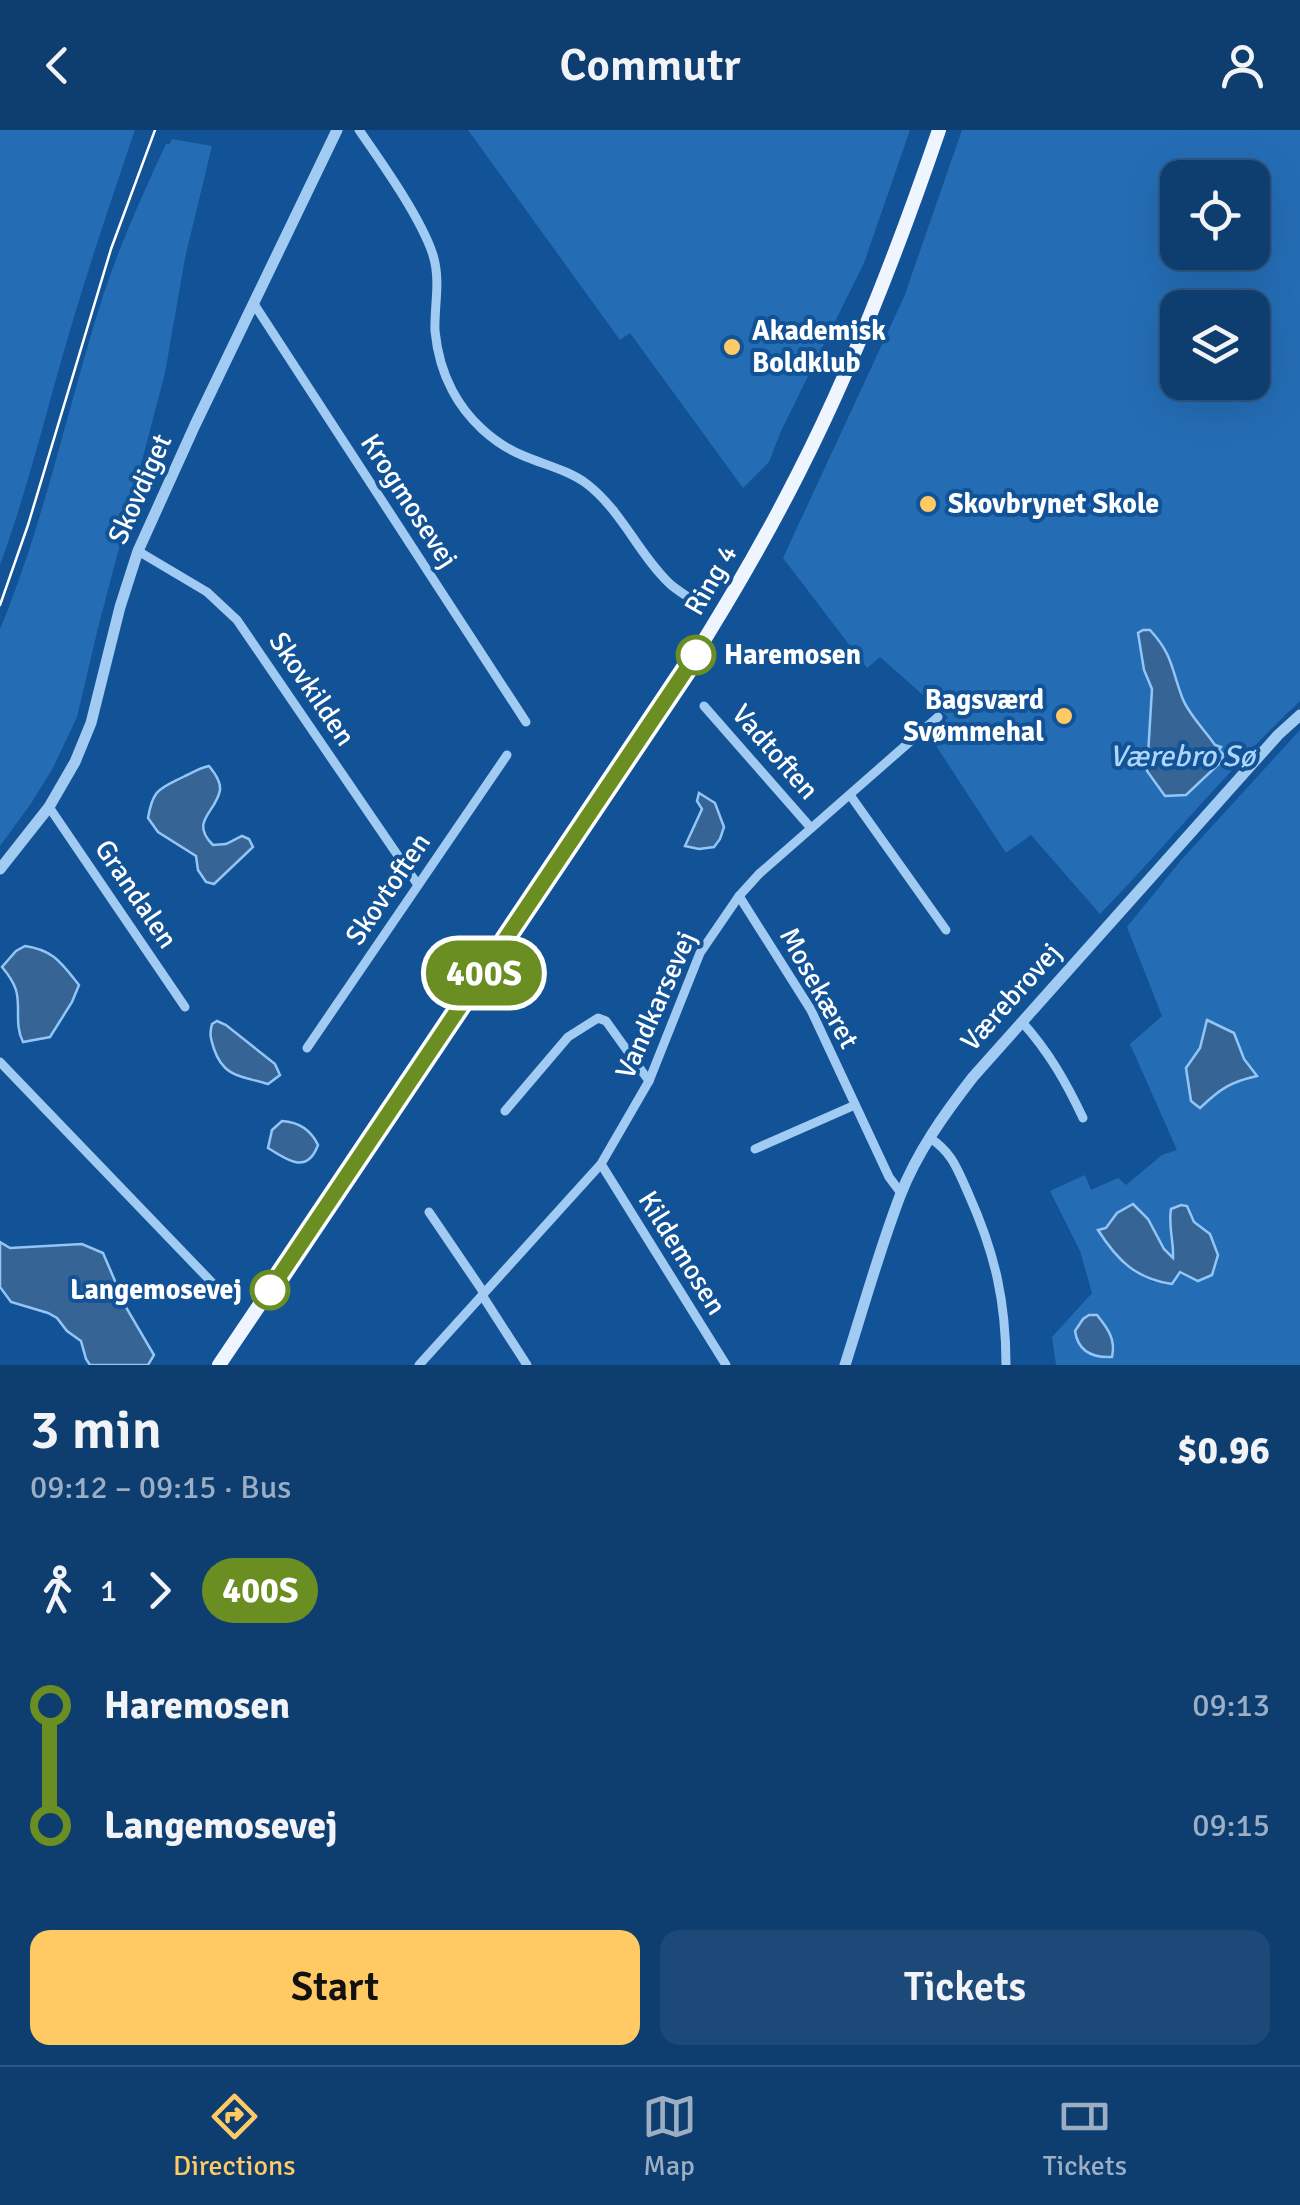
<!DOCTYPE html>
<html lang="en">
<head>
<meta charset="utf-8">
<style>
	body { margin:0; font-family:Signika,sans-serif; background:#1c4978; color:#f1f3f6; height:100vh; display:flex; flex-direction:column; font-size:38px; white-space:nowrap }
	* { box-sizing:border-box; margin:0 }
	p { font-size:32px; color:#9baec3 }
	.icon { flex:none; width:55px; height:55px; fill:none; stroke:currentColor; stroke-width:2; stroke-linecap:round; stroke-linejoin:round }
	.map { position:relative; height:1235px; overflow:hidden }
	.side { display:flex; flex-direction:column; background:#0e3e70; flex:1 }
	.side>* { flex:none }
	.badge { padding:0 20px; border-radius:32px; font-size:35px; line-height:65px }
	.tools { position:absolute; left:1160px; top:30px; display:grid; gap:20px }
	.tools a { display:grid; place-items:center; width:110px; height:110px; border-radius:20px; background:#0e3e70; box-shadow:0 10px 40px #0002,0 0 0 2px #2e5783; font-size:50px }
	.map>.badge { position:absolute; translate:-50% -50%; box-shadow:0 0 0 5px #fff }
	.legs { display:flex; align-items:center; gap:15px; height:110px; padding:0 30px; font-size:32px }
	.legs p { margin-inline-start:auto }
	.headline { display:flex; align-items:center; justify-content:space-between; height:170px; padding:0 30px }
	h1 { font-size:55px; font-weight:600; line-height:75px }
	.action { display:flex; gap:20px; margin-top:auto; padding:20px 30px }
	.action a { flex:1; height:115px; border-radius:20px; background:#ffca64; color:#111; font-size:40px; font-weight:600; line-height:115px; text-align:center }
	.action a+a { background:#1c4978; color:#f1f3f6 }
	ul { padding:0 30px; list-style:none }
	li { display:flex; align-items:center; gap:35px; height:120px; font-size:38px }
	li i { display:grid; place-items:center; width:15px; height:100%; margin:0 12px; background:currentColor }
	li i::after { content:''; width:25px; height:25px; margin:-12px; border:8px solid; border-radius:50%; background:#0e3e70 }
	li p { margin-inline-start:auto }
	li:first-child i { background:linear-gradient(#0000 50%,currentColor 0) }
	li:last-child i { background:linear-gradient(currentColor 50%,#0000 0) }
	header { display:flex; justify-content:space-between; align-items:center; height:130px; padding:0 30px; background:#0e3e70; font-size:45px; font-weight:600 }
	.menu { display:flex; justify-content:space-around; align-items:center; height:140px; border-top:2px solid #2e5783; background:#0e3e70; font-size:28px; color:#9baec3 }
	.menu a { display:grid; justify-items:center; gap:5px }
	.menu .on { color:#ffca64 }
	.map>svg:first-child { display:block }
	.green { fill:#246db5; fill-rule:evenodd }
	.water { fill:#356495; stroke:#93c6f6; stroke-width:2.5 }
	.lines { fill:none; stroke-linecap:round; stroke-linejoin:round }
	.minor { stroke:#a2cbf3; stroke-width:9 }
	.tertiary { stroke:#a2cbf3; stroke-width:11 }
	.primary { stroke:#eef5ff; stroke-width:14 }
	.tram { stroke:#fff; stroke-width:2.5 }
	.line-1-casing { stroke:#fff; stroke-width:22 }
	.line-1 { stroke:#6b8e23; stroke-width:15 }
	.poi-dot { fill:#ffca64; stroke:#125296; stroke-width:4 }
	.stop-1-dot { fill:#fff; stroke:#6b8e23; stroke-width:5 }
	.labels { text-anchor:middle; dominant-baseline:central; stroke-width:8; stroke-linejoin:round; paint-order:stroke }
	.poi-label { font-size:28px; font-weight:bold; fill:#fff; stroke:#125296; text-anchor:start }
	.street-label { font-size:28px; fill:#fff; stroke:#125296 }
	.stop-label { font-size:28px; font-weight:bold; fill:#fff; stroke:#125296; text-anchor:start }
	.water-label { font-size:30px; font-style:italic; fill:#aed5fa; stroke:#125296 }
</style>
</head>
<body>
<header><svg class="icon" aria-label="back" viewBox="0 0 24 24"><path d="M15 5l-7 7 7 7"/></svg>Commutr<svg class="icon" aria-label="person" viewBox="0 0 24 24"><circle cx="12" cy="8" r="4"/><path d="M4 21q1-7 8-7t8 7"/></svg></header>
<div class="map">
<svg width="1300" height="1235" viewBox="0 0 1300 1235">
	<rect width="100%" height="100%" fill="#125296"/>
	<g class="green">
		<path d="M0,0H135C109,76 84,151 62,228C42,298 25,367 0,435Z"/>
		<polygon points="468,0 910,0 864,133 781,301 769,332 743,358 630,203 620,210"/>
		<path d="M962,0H1300V571C1229,638 1168,714 1100,784L1031,705L1006,723L931,608L948,587L880,527L867,538L783,428L904,167ZM1178,48H1252V122H1178ZM1178,178H1252V252H1178Z"/>
		<path d="M172,9L212,16L185,128L165,243L98,498L77,587L53,638L30,675L0,716V499C45,391 68,274 104,163C121,112 143,63 166,14H170Z"/>
		<path d="M1300,600V1235H1056L1052,1207L1092,1163L1080,1121L1050,1061L1085,1045L1091,1060L1118,1048L1126,1055L1162,1025L1177,1020L1130,914L1162,886L1127,797L1182,729ZM1148,1089L1164,1119L1174,1129L1169,1092L1180,1142L1153,1152C1129,1138 1114,1124 1099,1101Z"/>
	</g>
	<g class="water">
		<path d="M1143,500H1150C1173,525 1171,538 1182,567C1188,584 1205,600 1215,615L1221,617L1219,620L1223,624L1222,631L1186,665L1165,666L1147,641L1152,559L1144,540L1138,503Z"/>
		<path d="M209,636C214,642 221,652 220,660C216,683 189,691 213,715L226,714L242,706L249,709L253,717L214,754L206,752L198,740L196,726L158,702L148,688C153,658 160,659 185,646C194,642 199,638 209,636Z"/>
		<polygon points="699,663 715,673 724,697 720,709 714,717 699,719 685,716 702,679 697,671"/>
		<path d="M25,816C54,820 62,834 79,855L72,872L50,907L23,912C14,894 21,877 16,860C13,851 8,844 2,837L16,821Z"/>
		<path d="M1207,890L1234,903L1244,929L1257,946C1230,952 1220,959 1200,978L1191,971L1186,938L1200,918Z"/>
		<path d="M217,891L226,895L275,934L280,945L268,954C242,946 224,948 214,919C211,909 209,905 212,894Z"/>
		<path d="M282,991C298,992 311,1000 318,1015C307,1045 287,1030 268,1018L272,1000Z"/>
		<path d="M1133,1074L1148,1089L1164,1119L1173,1128C1174,1112 1168,1096 1171,1079L1181,1075L1187,1076L1194,1092L1210,1104L1218,1125L1212,1145L1198,1151L1180,1142L1172,1154C1136,1149 1117,1130 1098,1100L1106,1098L1117,1083Z"/>
		<polygon points="0,1112 10,1118 82,1114 103,1123 127,1179 154,1225 148,1235 90,1235 86,1229 81,1211 67,1201 57,1188 48,1183 11,1172 0,1157"/>
		<path d="M1089,1185H1097C1108,1199 1116,1209 1112,1227C1092,1228 1078,1221 1075,1201L1083,1189Z"/>
	</g>
	<g class="lines">
		<g class="minor">
			<path d="M359,0C382,33 421,88 433,125C441,151 434,176 435,201C437,221 443,243 452,260C467,289 494,314 524,326C545,335 568,340 587,354C622,381 639,425 670,454C678,461 687,466 695,472"/>
			<polyline points="254,174 526,592"/>
			<polyline points="138,421 207,462 237,490 418,755"/>
			<polyline points="704,576 811,698"/>
			<polyline points="850,665 946,800"/>
			<polyline points="49,677 185,877"/>
			<polyline points="739,766 811,880 889,1047 901,1063"/>
			<path d="M1022,892C1049,922 1066,952 1083,988"/>
			<polyline points="307,918 507,625"/>
			<polyline points="0,932 224,1165"/>
			<polyline points="505,981 568,907 598,888 606,891 649,951"/>
			<path d="M930,1008C953,1023 958,1041 969,1065C995,1123 1006,1172 1006,1235"/>
			<polyline points="755,1019 855,975"/>
			<polyline points="601,1034 726,1235"/>
			<polyline points="429,1082 484,1163"/>
			<polyline points="482,1165 527,1235"/>
			<polyline points="419,1235 601,1034 649,951 700,823 739,766 759,744 938,587"/>
		</g>
		<g class="tertiary">
			<polyline points="0,739 49,677 75,632 91,593 120,477 138,421 195,295 337,0"/>
			<path d="M845,1235C863,1179 879,1121 900,1066C917,1022 945,983 973,947L1278,605L1300,585"/>
		</g>
		<path class="primary" d="M219,1235C325,1078 430,922 536,765C629,627 724,491 799,342C855,232 899,117 939,0"/>
		<polyline class="tram" points="0,475 28,395 111,119 155,0"/>
	</g>
	<g class="lines">
		<g class="line-1-casing">
			<polyline id="line-1" points="270,1160 696,525"/>
		</g>
		<use href="#line-1" class="line-1"/>
	</g>
	<g class="poi-dot">
		<circle cx="732" cy="217" r="10"/>
		<circle cx="928" cy="374" r="10"/>
		<circle cx="1064" cy="586" r="10"/>
	</g>
	<g class="stop-1-dot">
		<circle cx="696" cy="525" r="18"/>
		<circle cx="270" cy="1160" r="18"/>
	</g>
	<g class="labels">
		<g class="poi-label">
			<text x="752" y="201">Akademisk<tspan x="752" dy="32">Boldklub</tspan></text>
			<text x="948" y="374">Skovbrynet Skole</text>
			<text x="1044" y="570" text-anchor="end">Bagsværd<tspan x="1044" dy="32">Svømmehal</tspan></text>
		</g>
		<g class="street-label">
			<text transform="translate(140 359) rotate(-66)">Skovdiget</text>
			<text transform="translate(409 371) rotate(57)">Krogmosevej</text>
			<text transform="translate(711 450) rotate(-60)">Ring 4</text>
			<text transform="translate(312 559) rotate(56)">Skovkilden</text>
			<text transform="translate(775 622) rotate(49)">Vadtoften</text>
			<text transform="translate(388 759) rotate(-56)">Skovtoften</text>
			<text transform="translate(136 764) rotate(56)">Grandalen</text>
			<text transform="translate(819 858) rotate(61)">Mosekæret</text>
			<text transform="translate(1011 867) rotate(-48)">Værebrovej</text>
			<text transform="translate(656 875) rotate(-66)">Vandkarsevej</text>
			<text transform="translate(682 1123) rotate(58)">Kildemosen</text>
		</g>
		<g class="stop-label">
			<text x="724" y="525">Haremosen</text>
			<text x="242" y="1160" text-anchor="end">Langemosevej</text>
		</g>
		<g class="water-label">
			<text x="1182" y="626">Værebro Sø</text>
		</g>
	</g>
</svg>
<div class="tools">
<a><svg class="icon" aria-label="locate" viewBox="0 0 24 24"><circle cx="12" cy="12" r="6"/><path d="M12 2v4M12 18v4M2 12h4M18 12h4"/></svg></a>
<a><svg class="icon" aria-label="layers" viewBox="0 0 24 24"><path d="M12 4l9 5-9 5-9-5zM3 14l9 5 9-5"/></svg></a>
</div>
<b class="badge" style="left:484px;top:843px;background:#6b8e23;color:#fff">400S</b>
</div>
<section class="side">
<div class="headline"><div><h1>3 min</h1><p>09:12 – 09:15 · Bus</p></div><b>$0.96</b></div>
<div class="legs"><svg class="icon" aria-label="walk" viewBox="0 0 24 24"><circle cx="13" cy="4" r="2"/><path d="M13 8l-2 6 4 7M11 14l-3 7M7 12l3-4h3l4 4"/></svg>1<svg class="icon" aria-label="forward" viewBox="0 0 24 24"><path d="M9 5l7 7-7 7"/></svg><b class="badge" style="background:#6b8e23;color:#fff">400S</b></div>
<ul>
<li><i style="color:#6b8e23"></i><b>Haremosen</b><p>09:13</p></li>
<li><i style="color:#6b8e23"></i><b>Langemosevej</b><p>09:15</p></li>
</ul>
<div class="action"><a>Start</a><a>Tickets</a></div>
</section>
<nav class="menu">
<a class="on"><svg class="icon" aria-label="directions" viewBox="0 0 24 24"><path d="M12 3l9 9-9 9-9-9zM9 14v-3h6M13 9l2 2-2 2"/></svg>Directions</a>
<a><svg class="icon" aria-label="map" viewBox="0 0 24 24"><path d="M3 6l6-2 6 2 6-2v14l-6 2-6-2-6 2zM9 4v14M15 6v14"/></svg>Map</a>
<a><svg class="icon" aria-label="tickets" viewBox="0 0 24 24"><path d="M3 7h18v10H3zM15 7v10"/></svg>Tickets</a>
</nav>
</body>
</html>
